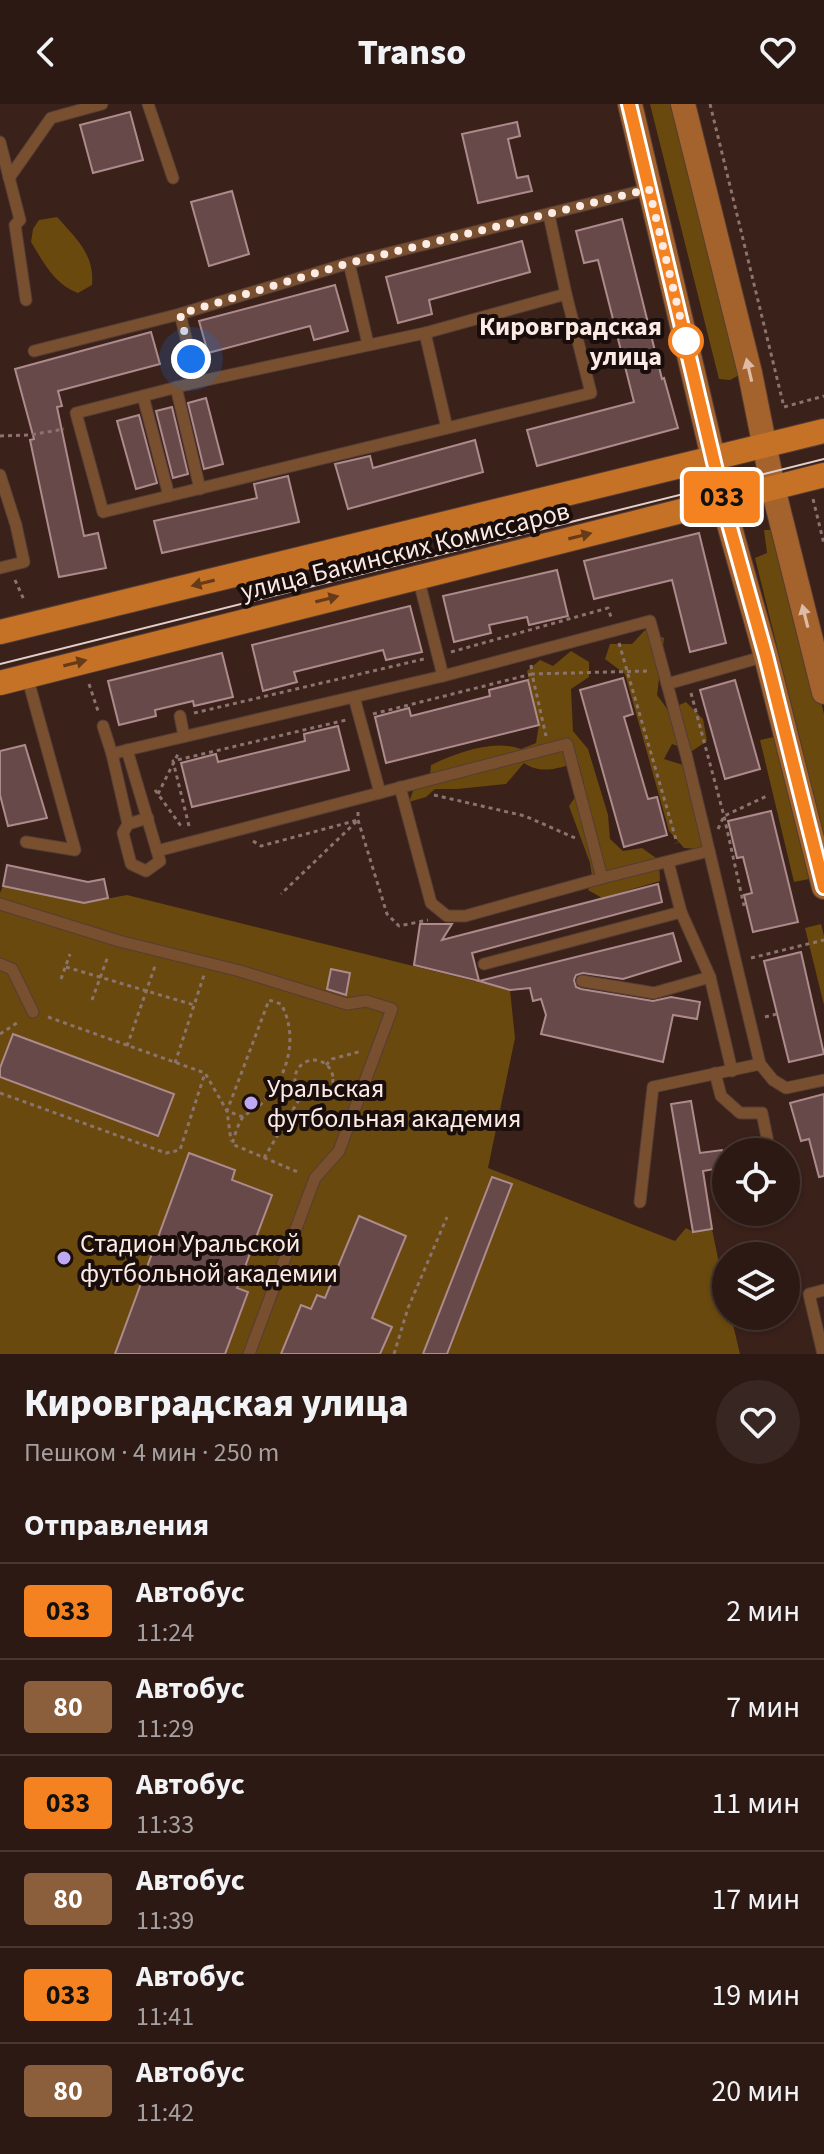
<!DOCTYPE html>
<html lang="ru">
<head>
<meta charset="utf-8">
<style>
	body { margin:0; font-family:"Source Sans 3",sans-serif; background:#382622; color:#f1f3f6; height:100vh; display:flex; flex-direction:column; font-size:30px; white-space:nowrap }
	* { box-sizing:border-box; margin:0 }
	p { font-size:26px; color:#a6a0a0 }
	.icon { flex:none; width:44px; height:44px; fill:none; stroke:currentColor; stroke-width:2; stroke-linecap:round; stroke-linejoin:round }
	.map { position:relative; height:1250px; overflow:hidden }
	.side { display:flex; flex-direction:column; background:#2c1914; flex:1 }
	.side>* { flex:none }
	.badge { padding:0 16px; border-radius:6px; font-size:28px; line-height:52px }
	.tools { position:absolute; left:712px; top:1034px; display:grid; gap:16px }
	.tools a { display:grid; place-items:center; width:88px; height:88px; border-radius:50%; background:#2c1914; box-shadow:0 2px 6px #0004,0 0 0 2px #483834; font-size:40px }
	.you { position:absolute; width:40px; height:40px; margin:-20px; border:6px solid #fff; border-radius:50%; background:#1a73e8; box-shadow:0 0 0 12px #1a73e833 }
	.map>.badge { position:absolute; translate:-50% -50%; box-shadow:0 0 0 4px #fff }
	h2 { padding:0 24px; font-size:30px; line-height:72px }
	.round { display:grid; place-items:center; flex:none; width:84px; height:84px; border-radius:42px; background:#382622 }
	.head { display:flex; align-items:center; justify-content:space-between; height:136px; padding:0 24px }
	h1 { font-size:38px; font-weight:800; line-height:60px }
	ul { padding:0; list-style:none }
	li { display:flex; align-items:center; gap:24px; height:96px; padding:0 24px; border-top:2px solid #483834 }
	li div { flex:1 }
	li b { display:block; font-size:30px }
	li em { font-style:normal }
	li .badge { min-width:88px; font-weight:700; text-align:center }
	header { display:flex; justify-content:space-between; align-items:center; height:104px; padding:0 24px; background:#2c1914; font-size:36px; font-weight:800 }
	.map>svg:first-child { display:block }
	.green { fill:#69490d }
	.building { fill:#674949; stroke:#ad8b8c; stroke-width:2 }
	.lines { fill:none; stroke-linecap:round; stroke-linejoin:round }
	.lane-casing { stroke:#553d36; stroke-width:13 }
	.secondary-casing { stroke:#553d36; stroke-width:26 }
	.primary-casing { stroke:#553d36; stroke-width:26 }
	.path { stroke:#8a746d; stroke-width:3; stroke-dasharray:4 4; stroke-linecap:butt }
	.lane { stroke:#784f2f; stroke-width:11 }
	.secondary { stroke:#a4632c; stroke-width:24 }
	.primary { stroke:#c67226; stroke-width:24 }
	.tram { stroke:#e2cfc9; stroke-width:2 }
	.oneway { fill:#ddbba4 }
	.oneway2 { fill:#673b17 }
	.line-casing { stroke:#fff; stroke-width:18 }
	.line { stroke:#f58220; stroke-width:12 }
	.walk { stroke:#fcebe5; stroke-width:8; stroke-dasharray:0 14.4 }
	.stop-dot { fill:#fff; stroke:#f58220; stroke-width:4 }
	.poi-dot { fill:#bfa8f4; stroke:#190e0b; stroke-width:3 }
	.labels { text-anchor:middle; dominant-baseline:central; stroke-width:8; stroke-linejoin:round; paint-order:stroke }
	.stop-label { font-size:26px; font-weight:bold; fill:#fcebe5; stroke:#190e0b; text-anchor:end }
	.street-label { font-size:26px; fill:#fcebe5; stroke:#190e0b }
	.poi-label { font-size:26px; fill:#fcebe5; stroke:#190e0b; text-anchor:start }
</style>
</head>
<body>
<header><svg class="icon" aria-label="back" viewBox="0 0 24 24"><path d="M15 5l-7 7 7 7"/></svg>Transo<svg class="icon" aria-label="heart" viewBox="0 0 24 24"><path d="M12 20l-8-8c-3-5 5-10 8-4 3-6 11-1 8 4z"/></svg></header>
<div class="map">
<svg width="824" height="1250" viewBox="0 0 824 1250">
	<rect width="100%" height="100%" fill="#3a211a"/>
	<g class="green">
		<polygon points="650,0 674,0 741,270 730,276 719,275"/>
		<path d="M57,113C76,134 95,151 92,181L78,189C54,180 44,159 31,138L33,125L39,116Z"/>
		<polygon points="764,426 774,426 781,434 824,610 824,732 755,454 767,449"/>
		<polygon points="645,526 664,534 657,591 668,606 686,598 703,615 707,637 692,647 672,640 664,655 693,664 702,689 693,702 708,714 712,732 700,745 684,744 669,727 625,570 605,555 610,540 632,540"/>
		<path d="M571,547L589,558V573L571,585L573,627L588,645L608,711L610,735L623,747L642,744L659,756L660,777L602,794L588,786L593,779L590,759L569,702L584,680L578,658C560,664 541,671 524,659L506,680L457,685H435L426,693L409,698L414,684L429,682L431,661C457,649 492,635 521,645L536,639L539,621L527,567L540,556L553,562Z"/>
		<polygon points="774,633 809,775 794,778 760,636"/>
		<polygon points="3,782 84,799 127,791 510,886 515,934 488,1064 675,1137 686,1124 693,1128 712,1125 726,1193 726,1212 731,1212 740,1250 0,1250 0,789"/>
		<polygon points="821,820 824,832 824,901 805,824"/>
	</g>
	<g class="building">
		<polygon points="130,8 143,56 93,69 80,21"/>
		<polygon points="517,18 520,32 508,35 517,74 528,72 532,87 478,99 462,30"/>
		<polygon points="232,87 249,150 209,162 191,98"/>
		<polygon points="622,115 662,275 664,274 678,324 537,362 527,326 634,298 598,156 584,159 576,127"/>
		<polygon points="522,137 530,168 429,196 432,210 398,219 386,173"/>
		<polygon points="335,181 348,227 314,236 310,222 208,249 199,217"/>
		<polygon points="151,228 160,260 58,287 62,302 57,303 84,432 98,429 106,464 59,473 30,336 34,335 15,265"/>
		<polygon points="206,294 223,360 204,365 188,299"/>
		<polygon points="172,303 188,370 173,374 156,307"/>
		<polygon points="139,311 157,379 136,385 117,317"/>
		<polygon points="475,336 483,368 348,405 335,360 370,352 373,364"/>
		<polygon points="288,372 299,418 162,449 154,417 257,394 254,380"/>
		<polygon points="699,429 726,539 690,548 672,476 594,495 584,457"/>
		<polygon points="557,466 568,512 529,521 527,513 489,521 491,529 454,538 443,492"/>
		<polygon points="410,502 422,548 386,556 383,546 294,568 297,578 263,587 252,541"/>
		<polygon points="222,549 233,593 194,602 193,597 155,606 156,612 119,621 108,577"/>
		<polygon points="623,574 633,610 624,613 648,695 657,693 667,731 624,743 580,586"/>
		<polygon points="528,576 539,621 386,659 375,613 409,604 411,612 490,592 489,586"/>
		<polygon points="735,576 760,665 725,675 700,586"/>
		<polygon points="338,622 349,666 192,703 181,659 216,650 218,658 305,637 304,630"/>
		<polygon points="25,641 47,714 8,722 0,691 0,647"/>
		<polygon points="771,707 798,818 753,828 744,791 752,789 743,753 737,754 728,717"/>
		<polygon points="7,761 88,778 104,775 108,794 84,799 3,782"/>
		<polygon points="658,780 662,798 472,849 479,877 414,861 420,820 452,820 442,836"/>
		<polygon points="673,829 681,857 623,875 583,869 576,871 574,876 576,883 581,885 653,897 671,893 700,898 697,915 673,911 663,958 541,930 546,911 541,895 533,897 530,884 510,886 479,877"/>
		<polygon points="801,848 824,950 789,958 764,857"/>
		<polygon points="331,865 350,869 346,891 327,885"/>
		<polygon points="13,930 174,990 158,1032 0,973 0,964"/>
		<polygon points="824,990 824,1072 819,1073 809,1035 801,1037 790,999"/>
		<polygon points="691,997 700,1049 722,1046 726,1063 703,1067 712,1125 693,1128 671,1000"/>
		<polygon points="189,1049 235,1066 232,1076 272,1091 237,1184 248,1188 225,1250 115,1250"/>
		<polygon points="492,1073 512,1080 447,1250 423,1250"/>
		<polygon points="359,1112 406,1132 372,1214 392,1223 380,1250 281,1250 301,1201 311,1205 317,1191 325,1194"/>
	</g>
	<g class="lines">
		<g class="lane-casing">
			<g id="lane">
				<polyline points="148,0 173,74"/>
				<polyline points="0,38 20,116 15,121 26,196"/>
				<polyline points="9,74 51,14 102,0"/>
				<polyline points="349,159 368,240"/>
				<polyline points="180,210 197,278 425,229 566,190 549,111"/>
				<polyline points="425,229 447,324"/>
				<polyline points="34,247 180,210 349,159 649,85"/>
				<polyline points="197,278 76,309 103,408 591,289 566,190"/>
				<polyline points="176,283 200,385"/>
				<polyline points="143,292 169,392"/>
				<polyline points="0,371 16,421 24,458 0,464"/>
				<polyline points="418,473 443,572"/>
				<polyline points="667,580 766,552"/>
				<polyline points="354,593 380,689"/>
				<polyline points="180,612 184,632"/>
				<polyline points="103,622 112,650 127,646"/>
				<polyline points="112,650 128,720"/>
				<polyline points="400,683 431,799 447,812 465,812 602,774 709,747"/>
				<polyline points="148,714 128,720 123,729 131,760 146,767 160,757 157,747"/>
				<polyline points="26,738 75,746 27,572"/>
				<polyline points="668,758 681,808 710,873 732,967"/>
				<polyline points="602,774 567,640 157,747 127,646 443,572 650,517 686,650 760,960"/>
				<polyline points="0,800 119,837 240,867 347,900 366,897 392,905 339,1047 315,1074 249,1250"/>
				<polyline points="0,860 12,865 33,908"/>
				<polyline points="484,860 681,808"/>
				<polyline points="582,877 654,889 710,873"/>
				<polyline points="715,969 721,992 740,1009 762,1009 770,1048"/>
				<polyline points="640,1098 653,983 760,960 773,976 786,984 824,976"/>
				<polyline points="823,1250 809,1190 824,1186"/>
			</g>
		</g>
		<g class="secondary-casing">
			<g id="secondary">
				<polyline points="630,0 727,413 766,552 824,783"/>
				<polyline points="683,0 750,269 773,384 824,588"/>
			</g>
		</g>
		<g class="primary-casing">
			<g id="primary">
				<polyline points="0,528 824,327"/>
				<polyline points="0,579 824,371"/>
			</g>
		</g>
		<g class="path">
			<polyline points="710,0 784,303 824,292"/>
			<polyline points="0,332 30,331 64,325"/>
			<polyline points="813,395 824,440"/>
			<polyline points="15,476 24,496"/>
			<polyline points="619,539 677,739"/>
			<polyline points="451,548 608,504 611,513"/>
			<polyline points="531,561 532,570 648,567"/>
			<polyline points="89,580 99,610"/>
			<polyline points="691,589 724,712 744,802"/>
			<polyline points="194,609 424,555"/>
			<polyline points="373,610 532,570 546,632"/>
			<polyline points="155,686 183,725"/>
			<polyline points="158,690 178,650"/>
			<polyline points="434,691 525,712 575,734"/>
			<polyline points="358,708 358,716 387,810 399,822 428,816"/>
			<polyline points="189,722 173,657 346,616"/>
			<polyline points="718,725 724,712 769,691"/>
			<polyline points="253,737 261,742 358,716 281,790"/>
			<polyline points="751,854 824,836"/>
			<polyline points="66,863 194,901"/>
			<polyline points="61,875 70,850"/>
			<polyline points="92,896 108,852"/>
			<polyline points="48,913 205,969 227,1007 231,1037"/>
			<polyline points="765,913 777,910"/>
			<polyline points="0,930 20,917"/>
			<polyline points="127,942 155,862"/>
			<circle cx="314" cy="975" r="19"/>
			<polyline points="175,959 204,871"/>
			<polyline points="326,961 332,955 362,947"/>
			<polyline points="0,989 166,1049 180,1046 205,969"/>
			<path d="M243,1013L227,1007L269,896L281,900C299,932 288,972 264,997C258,1004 250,1007 244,1012C238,1018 235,1032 232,1040L300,1069"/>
			<polyline points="264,1054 303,989"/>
			<polyline points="394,1250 408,1204 447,1113"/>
		</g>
		<use href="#lane" class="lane"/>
		<use href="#secondary" class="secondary"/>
		<use href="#primary" class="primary"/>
		<polyline class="tram" points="0,560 824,355"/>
	</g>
	<defs><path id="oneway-solid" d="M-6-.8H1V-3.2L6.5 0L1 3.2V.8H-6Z" transform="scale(2)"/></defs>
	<g class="oneway">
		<use href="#oneway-solid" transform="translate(749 266) rotate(-103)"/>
		<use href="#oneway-solid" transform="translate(805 512) rotate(-104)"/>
	</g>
	<g class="oneway2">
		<use href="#oneway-solid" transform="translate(580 432) rotate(-14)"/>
		<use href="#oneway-solid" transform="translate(203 479) rotate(166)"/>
		<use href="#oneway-solid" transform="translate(327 495) rotate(-14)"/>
		<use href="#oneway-solid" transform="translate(75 559) rotate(-14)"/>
	</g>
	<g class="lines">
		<g class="line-casing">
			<polyline id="line" points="629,0 727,413 766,552 824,783"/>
		</g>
		<use href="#line" class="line"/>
		<polyline class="walk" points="191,255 180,210 349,159 649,85 686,237"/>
	</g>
	<circle class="stop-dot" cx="686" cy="237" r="16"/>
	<g class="poi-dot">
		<circle cx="251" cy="999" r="8"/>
		<circle cx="64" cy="1154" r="8"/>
	</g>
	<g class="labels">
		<g class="stop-label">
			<text x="662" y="222">Кировградская<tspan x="662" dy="30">улица</tspan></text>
		</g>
		<g class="street-label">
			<text transform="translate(405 447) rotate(-14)">улица Бакинских Комиссаров</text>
		</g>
		<g class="poi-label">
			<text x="267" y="984">Уральская<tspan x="267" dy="30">футбольная академия</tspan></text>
			<text x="80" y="1139">Стадион Уральской<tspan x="80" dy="30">футбольной академии</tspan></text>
		</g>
	</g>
</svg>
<div class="tools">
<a><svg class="icon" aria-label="locate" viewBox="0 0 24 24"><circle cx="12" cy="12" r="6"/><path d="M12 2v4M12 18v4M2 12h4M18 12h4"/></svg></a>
<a><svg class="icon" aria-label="layers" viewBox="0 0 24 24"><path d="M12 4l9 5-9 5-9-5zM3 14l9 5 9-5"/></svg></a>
</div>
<div class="you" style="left:191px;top:255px"></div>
<b class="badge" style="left:722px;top:393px;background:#f58220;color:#111">033</b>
</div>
<section class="side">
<div class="head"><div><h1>Кировградская улица</h1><p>Пешком · 4 мин · 250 m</p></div><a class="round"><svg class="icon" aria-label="heart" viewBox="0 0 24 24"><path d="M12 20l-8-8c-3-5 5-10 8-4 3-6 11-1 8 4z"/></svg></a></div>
<h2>Отправления</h2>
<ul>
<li><span class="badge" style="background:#f58220;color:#111">033</span><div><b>Автобус</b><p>11:24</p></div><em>2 мин</em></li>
<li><span class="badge" style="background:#8b5e3c;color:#fff">80</span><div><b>Автобус</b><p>11:29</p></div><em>7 мин</em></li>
<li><span class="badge" style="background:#f58220;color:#111">033</span><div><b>Автобус</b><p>11:33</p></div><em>11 мин</em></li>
<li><span class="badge" style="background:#8b5e3c;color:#fff">80</span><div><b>Автобус</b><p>11:39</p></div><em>17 мин</em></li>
<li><span class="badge" style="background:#f58220;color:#111">033</span><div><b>Автобус</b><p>11:41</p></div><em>19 мин</em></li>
<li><span class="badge" style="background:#8b5e3c;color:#fff">80</span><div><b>Автобус</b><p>11:42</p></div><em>20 мин</em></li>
</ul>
</section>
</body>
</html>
